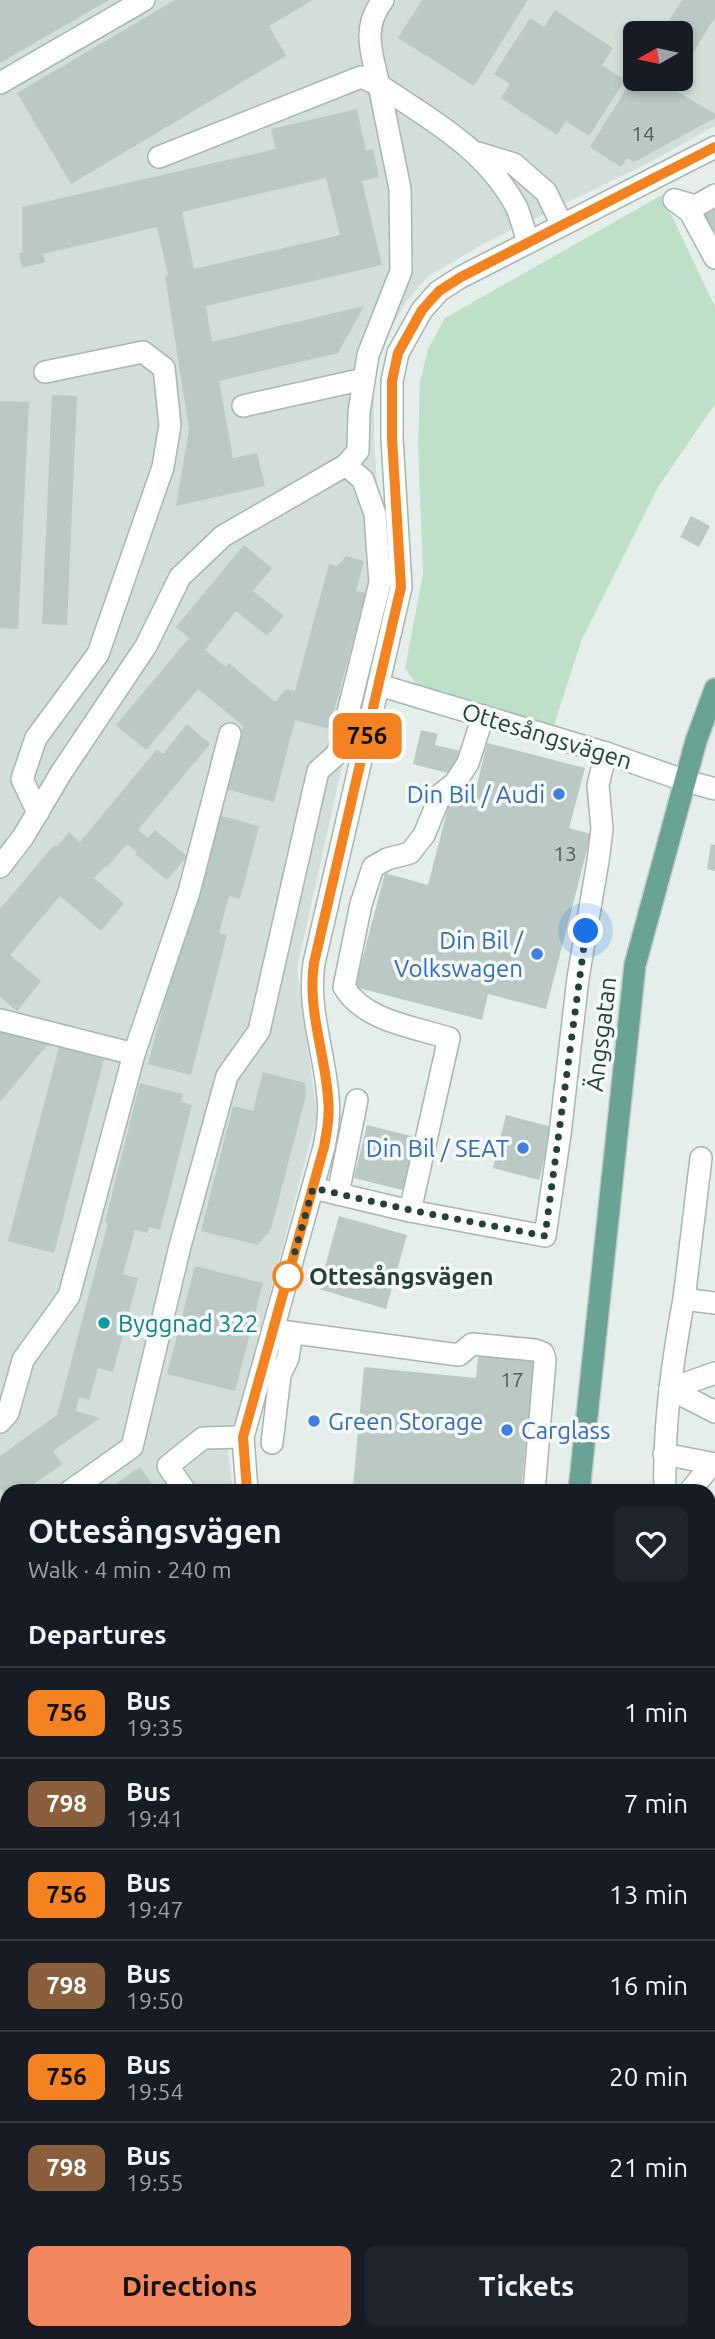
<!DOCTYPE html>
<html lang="en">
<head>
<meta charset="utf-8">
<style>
	body { margin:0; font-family:Ubuntu,sans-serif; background:#20242c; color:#f1f3f6; height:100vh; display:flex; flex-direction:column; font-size:26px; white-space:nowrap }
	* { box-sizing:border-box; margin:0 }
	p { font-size:23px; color:#9ea1a6 }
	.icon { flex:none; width:38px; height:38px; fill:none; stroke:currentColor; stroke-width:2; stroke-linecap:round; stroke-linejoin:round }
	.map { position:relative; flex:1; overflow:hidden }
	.sheet { position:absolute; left:0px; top:1484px; width:716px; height:856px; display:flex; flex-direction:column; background:#171b24; border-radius:21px 21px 0 0; box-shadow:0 4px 10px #0003 }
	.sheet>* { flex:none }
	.badge { padding:0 14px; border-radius:10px; font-size:24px; line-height:46px }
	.needle { width:46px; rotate:261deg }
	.buttons { position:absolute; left:623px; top:21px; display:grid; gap:14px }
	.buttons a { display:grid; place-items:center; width:70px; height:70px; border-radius:10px; background:#171b24; box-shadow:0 4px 10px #0003; font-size:35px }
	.you { position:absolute; width:35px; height:35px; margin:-18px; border:5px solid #fff; border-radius:50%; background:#1a73e8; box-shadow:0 0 0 10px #1a73e833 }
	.map>.badge { position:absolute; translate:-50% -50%; box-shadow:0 0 0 4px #fff }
	h2 { padding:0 28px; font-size:26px; line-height:63px }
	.round { display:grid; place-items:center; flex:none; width:74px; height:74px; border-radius:10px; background:#20242c }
	.summary { display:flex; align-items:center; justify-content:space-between; height:119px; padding:0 28px }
	h1 { font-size:33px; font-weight:600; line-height:52px }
	.cta { display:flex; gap:14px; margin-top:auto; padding:14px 28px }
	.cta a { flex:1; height:80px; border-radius:10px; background:#f2875e; color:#111; font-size:28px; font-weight:600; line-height:80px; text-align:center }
	.cta a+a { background:#20242c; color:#f1f3f6 }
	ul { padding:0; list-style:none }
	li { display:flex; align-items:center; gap:21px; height:91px; padding:0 28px; border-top:2px solid #363941 }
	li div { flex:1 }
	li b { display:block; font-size:26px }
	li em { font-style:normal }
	li .badge { min-width:77px; font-weight:700; text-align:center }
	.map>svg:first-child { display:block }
	.built { fill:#d3ded9; fill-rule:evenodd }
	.green { fill:#bedfc8 }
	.building { fill:#bac9c3; fill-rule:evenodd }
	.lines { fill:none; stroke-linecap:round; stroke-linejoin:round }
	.minor-casing { stroke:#a7b6b1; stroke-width:24 }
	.major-casing { stroke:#c1cac8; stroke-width:24 }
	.minor { stroke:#fff; stroke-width:21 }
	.major { stroke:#69a396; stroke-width:21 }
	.line-casing { stroke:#fff; stroke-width:16 }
	.line { stroke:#f58220; stroke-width:10 }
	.walk { stroke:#234039; stroke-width:7; stroke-dasharray:0 12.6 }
	.shop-dot { fill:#3f7fe0; stroke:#f5faf8; stroke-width:2.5 }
	.stop-dot { fill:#fff; stroke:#f58220; stroke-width:3.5 }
	.culture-dot { fill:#0f9aa8; stroke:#f5faf8; stroke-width:2.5 }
	.labels { text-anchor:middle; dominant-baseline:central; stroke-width:7; stroke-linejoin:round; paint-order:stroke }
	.number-label { font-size:21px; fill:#49625c }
	.street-label { font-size:24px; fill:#234039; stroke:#f5faf8 }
	.shop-label { font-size:24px; fill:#366cbe; stroke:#f5faf8; text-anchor:end }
	.stop-label { font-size:24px; font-weight:bold; fill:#234039; stroke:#f5faf8; text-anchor:start }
	.culture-label { font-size:24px; fill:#0d838f; stroke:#f5faf8; text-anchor:start }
</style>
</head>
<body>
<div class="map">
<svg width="715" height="2339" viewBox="0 0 715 2339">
	<rect width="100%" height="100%" fill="#e5eeea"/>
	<path class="built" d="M0,0H715V126L652,161L487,242L427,277L408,299L381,346L374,378V438L381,542L361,681L297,968L317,1116L228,1453L233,1491H7V1851L0,1854ZM635,33H681V79H635Z"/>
	<g class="green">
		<polygon points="662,195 715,307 715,404 658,487 582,639 554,725 416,684 405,668 423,574 418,444 420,382 428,349 445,318"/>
		<polygon points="715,1713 715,2237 709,2215 709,1715"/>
	</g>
	<g class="building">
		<polygon points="0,0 109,0 0,63"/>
		<polygon points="175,0 313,0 269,26 286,56 71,184 17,93"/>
		<polygon points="422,0 528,0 474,86 398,38"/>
		<polygon points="682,0 715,0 715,17 681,72 681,33 661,33"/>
		<polygon points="555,10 613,48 602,65 625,80 589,136 566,121 557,135 501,98 510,84 494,74 530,18 544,27"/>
		<polygon points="635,75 635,79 676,79 671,88 715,114 715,118 634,162 627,158 621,167 590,147"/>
		<path d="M357,109L366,151L373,149L379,177L362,181L382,265L206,306L212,342L364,306L338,353L219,381L233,458L257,453L265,486L176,506L189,429L165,276L168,275L157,227L43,254L45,262L22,268L19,253L22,252V207L276,149L271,129ZM326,178L340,235L194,269L182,212Z"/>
		<polygon points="715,202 715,241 694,213"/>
		<polygon points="52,395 77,396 67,625 42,624"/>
		<polygon points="0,401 29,402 18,629 0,628"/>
		<polygon points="691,516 710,526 699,547 680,537"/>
		<polygon points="244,545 272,568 253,591 284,616 267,636 236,611 205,650 226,667 229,663 275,702 286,689 295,691 329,564 338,566 346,556 364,561 356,591 366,593 329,729 295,720 274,802 226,789 243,726 198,689 146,750 116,725 189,638 176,627"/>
		<polygon points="187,724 210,744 138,830 148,838 155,830 187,856 167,880 135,854 137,852 127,844 107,867 105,866 94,878 124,903 101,931 60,896 10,955 41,981 17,1011 0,997 0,909 54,845 57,847 69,832 80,842 157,749 163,754"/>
		<polygon points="421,730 438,734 435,745 461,751 455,775 413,764"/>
		<polygon points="487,743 585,768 569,828 591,834 546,1009 488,994 482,1020 355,987 385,873 428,885 450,800 472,805"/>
		<polygon points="214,814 259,826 240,899 229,896 219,933 227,935 191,1075 148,1064"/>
		<polygon points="711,844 715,845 715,871 707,869"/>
		<polygon points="0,1029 49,1043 0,1102"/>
		<polygon points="59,1047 104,1059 54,1253 8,1241"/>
		<polygon points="263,1072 305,1083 306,1095 271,1229 258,1245 201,1231 233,1106 253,1111"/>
		<polygon points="140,1083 183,1094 181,1102 192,1105 160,1230 149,1227 148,1233 135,1230 123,1274 138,1278 113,1372 98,1368 89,1400 79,1397 76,1411 100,1418 53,1451 62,1464 24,1491 7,1491 7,1498 0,1488 0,1456 57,1415 108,1223 105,1222"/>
		<polygon points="506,1115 552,1127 539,1180 493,1168"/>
		<polygon points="367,1125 423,1139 410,1192 354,1178"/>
		<polygon points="339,1216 407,1235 386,1309 319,1289"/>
		<polygon points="195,1266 263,1283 235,1391 167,1374"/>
		<polygon points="479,1350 535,1356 521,1491 408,1491 353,1486 364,1367 476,1378"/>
		<polygon points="140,1467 157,1491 106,1491"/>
		<polygon points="715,1538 715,1605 709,1606 709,1539"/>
		<polygon points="7,2094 7,2130 0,2133 0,2096"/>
		<polygon points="7,2245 7,2280 1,2282 0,2247"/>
		<polygon points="22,2333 44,2333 46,2339 24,2339"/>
		<polygon points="238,2333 271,2333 274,2339 241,2339"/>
		<polygon points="471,2333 503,2333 505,2339 473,2339"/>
		<rect x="596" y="2333" width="15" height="6"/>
	</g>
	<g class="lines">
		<g class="minor-casing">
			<g id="minor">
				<polyline points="0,83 144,0"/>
				<polyline points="478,153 514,164 546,192 562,225"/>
				<path d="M159,157L361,77L379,85C372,54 361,28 383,0"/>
				<polyline points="674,200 690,212 715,258"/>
				<polyline points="675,200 696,206 715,195"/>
				<polyline points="243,406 364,379"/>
				<polyline points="379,685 606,753 686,781 715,789"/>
				<polyline points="38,813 22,779 36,738 98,654 163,467 170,425 164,368 143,352 45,372"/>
				<polyline points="0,867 23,837 61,773 146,646 180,577 223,536 346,465"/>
				<polyline points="0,1020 134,1054"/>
				<polyline points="313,1188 410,1211 545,1236 560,1134 578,978 598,861 602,829 598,785 606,753"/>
				<polyline points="338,1194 357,1100"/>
				<path d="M410,1211L449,1038C414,1027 364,1021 344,987L361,904L373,867L387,859L410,853L424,835L441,794L455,783L468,763L483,716"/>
				<polyline points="684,1299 701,1158"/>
				<polyline points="273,1330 459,1355 472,1344 535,1350 543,1353 545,1360 534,1491"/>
				<polyline points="670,1389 715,1412"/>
				<polyline points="670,1389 715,1373"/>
				<polyline points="0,1422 8,1413 23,1360 69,1296 134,1054 189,892 230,734"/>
				<polyline points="272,1443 280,1375 288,1358 292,1333"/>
				<polyline points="664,1454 715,1464"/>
				<path d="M70,1491L132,1447L180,1246L227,1076L259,1031L318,771L338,753L380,583L375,514L363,480L346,465L358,451L359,412L368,355L401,271L400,189L379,85C433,121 484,148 516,206C521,217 524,230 528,242"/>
				<polyline points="185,1491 168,1466 203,1438 243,1437"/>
				<path d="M247,1491L243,1437L324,1147C327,1131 330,1115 328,1098C325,1053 307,1009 314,963L401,587L392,438V381L398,353L422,310L439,291L461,277L715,147"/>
				<path d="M665,1491C663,1426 672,1362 684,1299L715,1303"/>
				<polyline points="690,1491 712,1464"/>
				<polyline points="0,1541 7,1536"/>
				<polyline points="709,1671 715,1671"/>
				<polyline points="0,1868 7,1865"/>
				<polyline points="0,2144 7,2168"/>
				<polyline points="0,2225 7,2223"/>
				<polyline points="117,2333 120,2339"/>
				<polyline points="430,2333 432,2339"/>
				<polyline points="519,2333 521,2339"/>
				<polyline points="206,2339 221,2333"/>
				<polyline points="386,2339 397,2333"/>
			</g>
		</g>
		<g class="major-casing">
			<g id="major">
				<polyline points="579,1491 635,965 696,741 715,689"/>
				<polyline points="667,2333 669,2339"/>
				<polyline points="686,2333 688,2339"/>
			</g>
		</g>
		<use href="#minor" class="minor"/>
		<use href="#major" class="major"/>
	</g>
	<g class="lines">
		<g class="line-casing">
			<path id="line" d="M247,1491L243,1437L324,1147C327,1131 330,1115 328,1098C325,1053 307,1009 314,963L401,587L392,438V381L398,353L422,310L439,291L461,277L715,147"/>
		</g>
		<use href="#line" class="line"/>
		<polyline class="walk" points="288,1276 313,1188 410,1210 545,1236 586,931"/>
	</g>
	<g class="shop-dot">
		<circle cx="559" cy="794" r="7"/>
		<circle cx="537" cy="954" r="7"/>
		<circle cx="523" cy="1148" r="7"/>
		<circle cx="314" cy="1421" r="7"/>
		<circle cx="507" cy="1430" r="7"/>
	</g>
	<circle class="stop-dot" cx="288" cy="1276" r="14"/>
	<circle class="culture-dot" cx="104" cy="1323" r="7"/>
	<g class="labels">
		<g class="number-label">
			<text x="643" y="133">14</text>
			<text x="565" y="853">13</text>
			<text x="512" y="1379">17</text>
		</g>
		<g class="street-label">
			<text transform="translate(547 736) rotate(17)">Ottesångsvägen</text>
			<text transform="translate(601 1034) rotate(-83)">Ängsgatan</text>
		</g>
		<g class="shop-label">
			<text x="545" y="794">Din Bil / Audi</text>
			<text x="523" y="940">Din Bil /<tspan x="523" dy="28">Volkswagen</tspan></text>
			<text x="509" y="1148">Din Bil / SEAT</text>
			<text x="328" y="1421" text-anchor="start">Green Storage</text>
			<text x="521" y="1430" text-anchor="start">Carglass</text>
		</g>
		<g class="stop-label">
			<text x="309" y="1276">Ottesångsvägen</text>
		</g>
		<g class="culture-label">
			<text x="118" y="1323">Byggnad 322</text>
		</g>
	</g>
</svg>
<div class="buttons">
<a><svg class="needle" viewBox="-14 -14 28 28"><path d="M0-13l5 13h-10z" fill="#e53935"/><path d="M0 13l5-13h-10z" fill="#9ea1a6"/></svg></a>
</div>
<div class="you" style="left:586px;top:931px"></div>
<b class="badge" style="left:367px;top:736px;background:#f58220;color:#111">756</b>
<section class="sheet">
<div class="summary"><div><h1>Ottesångsvägen</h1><p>Walk · 4 min · 240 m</p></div><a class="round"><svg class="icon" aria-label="heart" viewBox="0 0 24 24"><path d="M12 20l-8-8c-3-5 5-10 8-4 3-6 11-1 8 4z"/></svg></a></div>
<h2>Departures</h2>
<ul>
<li><span class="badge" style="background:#f58220;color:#111">756</span><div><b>Bus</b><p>19:35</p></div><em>1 min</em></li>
<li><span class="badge" style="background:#8b5e3c;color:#fff">798</span><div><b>Bus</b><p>19:41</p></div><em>7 min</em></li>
<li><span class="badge" style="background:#f58220;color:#111">756</span><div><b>Bus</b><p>19:47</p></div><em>13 min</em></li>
<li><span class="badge" style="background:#8b5e3c;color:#fff">798</span><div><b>Bus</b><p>19:50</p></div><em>16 min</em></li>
<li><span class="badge" style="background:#f58220;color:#111">756</span><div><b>Bus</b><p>19:54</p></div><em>20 min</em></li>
<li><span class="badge" style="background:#8b5e3c;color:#fff">798</span><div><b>Bus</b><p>19:55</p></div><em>21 min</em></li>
</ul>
<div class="cta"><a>Directions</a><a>Tickets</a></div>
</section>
</div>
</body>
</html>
